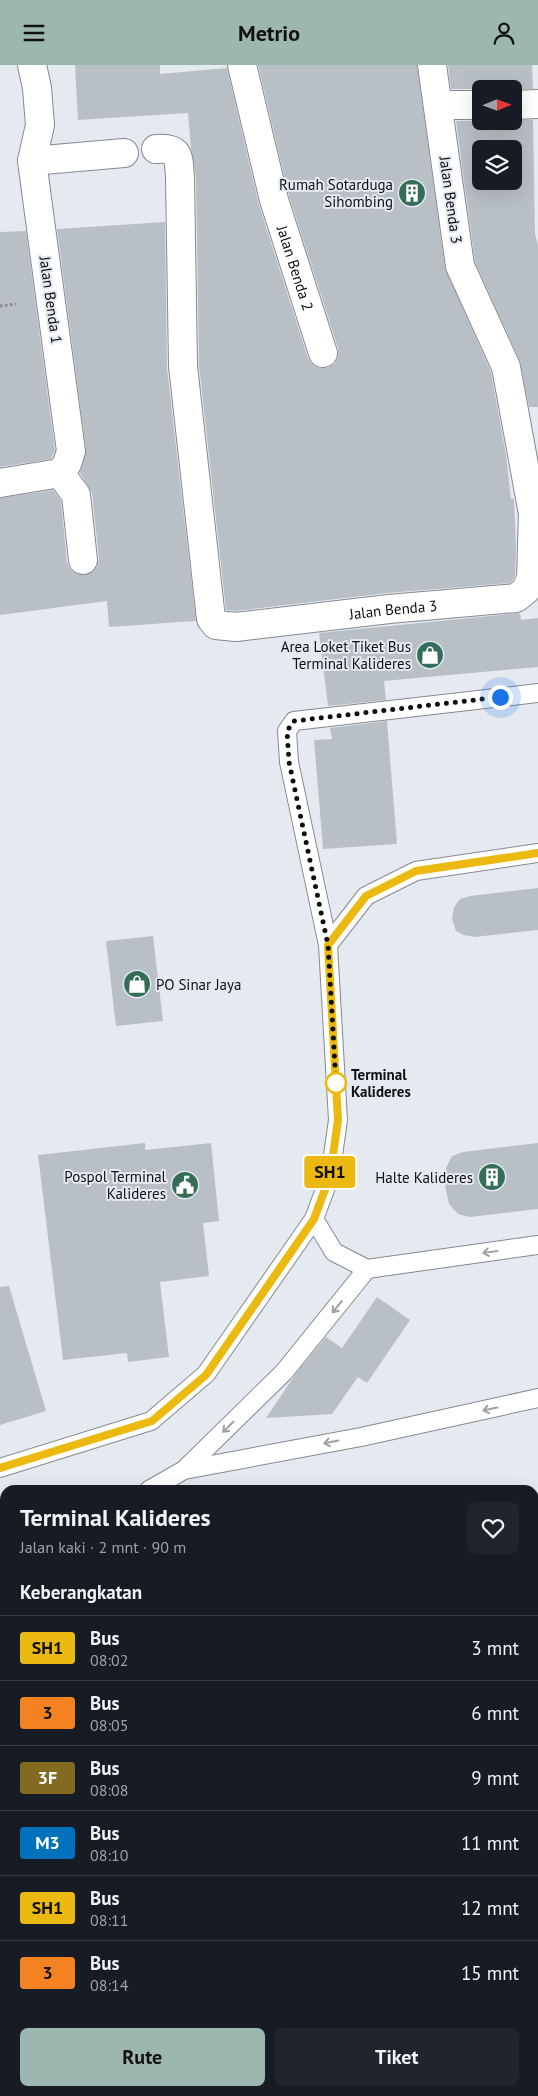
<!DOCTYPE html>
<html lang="id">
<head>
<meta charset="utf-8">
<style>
	body { margin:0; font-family:"PT Sans",sans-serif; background:#20242c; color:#f1f3f6; height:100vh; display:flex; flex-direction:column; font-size:19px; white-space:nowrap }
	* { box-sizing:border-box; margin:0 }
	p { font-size:16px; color:#9ea1a6 }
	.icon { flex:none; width:28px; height:28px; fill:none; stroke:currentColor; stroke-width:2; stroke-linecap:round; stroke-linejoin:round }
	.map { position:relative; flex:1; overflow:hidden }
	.sheet { position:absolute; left:0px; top:1420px; width:539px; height:611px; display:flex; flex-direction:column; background:#171b24; border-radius:15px 15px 0 0; box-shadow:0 5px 20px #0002 }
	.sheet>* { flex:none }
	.badge { padding:0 10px; border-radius:4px; font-size:18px; line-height:32px }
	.needle { width:32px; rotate:89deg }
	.fabs { position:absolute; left:472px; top:15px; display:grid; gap:10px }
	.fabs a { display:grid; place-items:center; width:50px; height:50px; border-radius:8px; background:#171b24; box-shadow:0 5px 20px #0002; font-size:25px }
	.you { position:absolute; width:25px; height:25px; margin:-12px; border:4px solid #fff; border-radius:50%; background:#1a73e8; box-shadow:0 0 0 8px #1a73e833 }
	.map>.badge { position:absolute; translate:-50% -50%; box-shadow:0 0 0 2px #fff }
	h2 { padding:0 20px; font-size:19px; line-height:45px }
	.round { display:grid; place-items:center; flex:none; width:52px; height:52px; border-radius:8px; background:#20242c }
	.head { display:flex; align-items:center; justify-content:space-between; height:85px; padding:0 20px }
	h1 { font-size:24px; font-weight:600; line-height:38px }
	.cta { display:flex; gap:10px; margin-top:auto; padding:10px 20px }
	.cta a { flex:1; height:58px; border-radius:8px; background:#9cb7af; color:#111; font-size:20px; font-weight:600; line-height:58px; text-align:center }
	.cta a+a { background:#20242c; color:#f1f3f6 }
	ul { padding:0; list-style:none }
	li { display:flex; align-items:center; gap:15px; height:65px; padding:0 20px; border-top:1px solid #363941 }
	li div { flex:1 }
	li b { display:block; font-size:19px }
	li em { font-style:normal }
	li .badge { min-width:55px; font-weight:700; text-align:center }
	header { display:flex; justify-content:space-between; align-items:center; height:65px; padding:0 20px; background:#9cb7af; color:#111; font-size:22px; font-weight:600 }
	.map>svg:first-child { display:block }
	.building { fill:#b9c0c5; fill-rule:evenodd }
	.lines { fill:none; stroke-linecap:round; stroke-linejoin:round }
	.lane-casing { stroke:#85898f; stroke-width:20 }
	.street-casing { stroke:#85898f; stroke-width:30 }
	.path { stroke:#86898e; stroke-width:3; stroke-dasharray:2.5 2.5; stroke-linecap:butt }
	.lane { stroke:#fff; stroke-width:18 }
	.street { stroke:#fff; stroke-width:28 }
	.oneway { stroke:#9f9fa0 }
	.line-casing { stroke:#fff; stroke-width:11 }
	.line { stroke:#ecb910; stroke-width:8 }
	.walk { stroke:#0e0f11; stroke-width:5; stroke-dasharray:0 9 }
	.stop-dot { fill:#fff; stroke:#ecb910; stroke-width:2.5 }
	.labels { text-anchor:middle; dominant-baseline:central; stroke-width:4; stroke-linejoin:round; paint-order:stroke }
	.poi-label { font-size:15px; fill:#0e0f11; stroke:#e5eaf1; text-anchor:end }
	.street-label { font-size:15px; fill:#0e0f11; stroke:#e5eaf1 }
	.stop-label { font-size:15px; font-weight:bold; fill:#0e0f11; stroke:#e5eaf1; text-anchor:start }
</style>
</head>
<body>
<header><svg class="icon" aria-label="menu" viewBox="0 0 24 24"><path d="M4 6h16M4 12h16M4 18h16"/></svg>Metrio<svg class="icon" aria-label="person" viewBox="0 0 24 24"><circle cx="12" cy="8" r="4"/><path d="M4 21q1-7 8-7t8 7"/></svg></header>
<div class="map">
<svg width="538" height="2031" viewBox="0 0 538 2031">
	<rect width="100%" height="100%" fill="#e5eaf1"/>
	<g class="building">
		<polygon points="75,0 160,0 160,9 227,3 259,140 308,293 313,300 320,303 328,303 335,298 338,291 338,283 289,131 258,0 417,0 445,203 491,307 506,390 511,434 514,434 516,482 515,510 513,515 510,518 387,528 236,546 226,545 199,300 196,112 191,83 188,48 78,55"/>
		<polygon points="448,0 532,0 533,24 451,24"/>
		<path d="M514,55H533L535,169L538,180V342H529L520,296L475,197L456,56ZM481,84H514V116H481Z"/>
		<polygon points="165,157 167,303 196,556 109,562 107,536 0,550 0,433 53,425 61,436 67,497 70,504 76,509 85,510 93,507 97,502 99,494 92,428 80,408 86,384 57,164"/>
		<polygon points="26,166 55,385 51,394 0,402 0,167"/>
		<polygon points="520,548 521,555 538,553 538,602 384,616 386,635 328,641 319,568"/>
		<polygon points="387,656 397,779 323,784 314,675 332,674 330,663"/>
		<polygon points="538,823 538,865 475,872 464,870 456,866 452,854 454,842 460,834 470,831"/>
		<polygon points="153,871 163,956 116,961 106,876"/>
		<polygon points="145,1078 145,1085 211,1078 219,1156 203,1158 209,1211 160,1217 169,1292 128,1297 127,1288 63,1295 38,1090"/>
		<polygon points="538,1078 538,1144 470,1152 458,1149 449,1139 445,1121 446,1103 452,1091 463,1087"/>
		<polygon points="9,1221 46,1346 0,1360 0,1222"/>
		<polygon points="377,1232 410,1255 367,1318 358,1312 332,1349 266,1353 297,1307 326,1272 342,1283"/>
	</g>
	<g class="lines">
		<g class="lane-casing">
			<g id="lane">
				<polyline points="328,880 366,831 416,806 538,788"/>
				<polyline points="314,1154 334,1187 367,1204 538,1180"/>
				<polyline points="0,1403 151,1356 206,1309 314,1154 330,1111 338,1055 328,880 289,697 287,666 294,656 538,628"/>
				<polyline points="184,1405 361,1372 538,1333"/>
				<polyline points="149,1425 184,1405 284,1307 367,1204"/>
				<polyline points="0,1472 5,1471"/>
			</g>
		</g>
		<g class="street-casing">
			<g id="street">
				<path id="s1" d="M242,0L274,135L323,288"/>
				<polyline points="438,40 481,40"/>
				<polyline points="514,40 538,39"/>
				<path id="s2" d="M156,84C181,82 178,92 180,112L183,301L211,554L216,560L236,562L389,544L516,533L526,525L531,513L533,449L506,302L460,201L432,0"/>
				<polyline points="32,96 124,88"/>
				<polyline points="60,408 76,430 83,495"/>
				<polyline points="0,418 60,408 67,399 71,386 32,96 40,60 37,23 32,0"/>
				<polyline points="534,1835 538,1841"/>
				<polyline points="0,1840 5,1839"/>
				<polyline points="313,2026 315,2031"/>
			</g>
		</g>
		<polyline class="path" points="0,241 16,239"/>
		<use href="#lane" class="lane"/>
		<use href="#street" class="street"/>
	</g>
	<defs><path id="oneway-shaft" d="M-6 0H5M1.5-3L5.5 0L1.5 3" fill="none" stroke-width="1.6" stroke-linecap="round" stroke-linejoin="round" transform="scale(1.25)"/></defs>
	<g class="oneway">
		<use href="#oneway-shaft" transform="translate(490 1187) rotate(172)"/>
		<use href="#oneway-shaft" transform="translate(337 1242) rotate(129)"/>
		<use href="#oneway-shaft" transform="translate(490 1344) rotate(168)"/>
		<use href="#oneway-shaft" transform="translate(228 1362) rotate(135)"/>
		<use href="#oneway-shaft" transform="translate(331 1377) rotate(169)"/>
	</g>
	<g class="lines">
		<g class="line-casing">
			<polyline id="line" points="0,1403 152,1356 206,1310 314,1154 330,1111 338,1055 328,880 366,831 416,806 538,788"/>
		</g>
		<use href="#line" class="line"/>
		<polyline class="walk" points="336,1018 328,880 289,697 287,666 294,656 500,632"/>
	</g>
	<defs>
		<g id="building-disc" transform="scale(1.4375)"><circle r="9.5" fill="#346e58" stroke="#e5eaf1"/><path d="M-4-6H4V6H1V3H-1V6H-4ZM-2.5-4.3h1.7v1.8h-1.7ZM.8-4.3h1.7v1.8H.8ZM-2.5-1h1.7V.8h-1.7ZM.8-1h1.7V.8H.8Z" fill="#fff"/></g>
		<g id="shop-disc" transform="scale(1.4375)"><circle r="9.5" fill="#346e58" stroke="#e5eaf1"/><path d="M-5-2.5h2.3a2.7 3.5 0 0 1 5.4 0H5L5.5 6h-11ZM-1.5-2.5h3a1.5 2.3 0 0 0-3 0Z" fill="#fff"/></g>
		<g id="civic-disc" transform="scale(1.4375)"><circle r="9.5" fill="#346e58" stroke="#e5eaf1"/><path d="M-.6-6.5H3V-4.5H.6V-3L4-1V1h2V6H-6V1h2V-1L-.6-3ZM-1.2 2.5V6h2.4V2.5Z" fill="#fff"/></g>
	</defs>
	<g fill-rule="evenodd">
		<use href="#building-disc" x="412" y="128"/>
		<use href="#shop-disc" x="430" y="590"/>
		<use href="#shop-disc" x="137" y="919"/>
		<use href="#building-disc" x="492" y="1112"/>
		<use href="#civic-disc" x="185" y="1120"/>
	</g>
	<circle class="stop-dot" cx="336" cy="1018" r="10"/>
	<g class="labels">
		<g class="poi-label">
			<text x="393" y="119">Rumah Sotarduga<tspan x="393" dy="17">Sihombing</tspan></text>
			<text x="411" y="581">Area Loket Tiket Bus<tspan x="411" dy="17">Terminal Kalideres</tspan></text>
			<text x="156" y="919" text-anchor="start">PO Sinar Jaya</text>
			<text x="166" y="1111">Pospol Terminal<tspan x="166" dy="17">Kalideres</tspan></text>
			<text x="473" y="1112">Halte Kalideres</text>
		</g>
		<g class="street-label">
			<text transform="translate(451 135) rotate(82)">Jalan Benda 3</text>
			<text stroke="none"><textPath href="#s1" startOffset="210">Jalan Benda 2</textPath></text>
			<text transform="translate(51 235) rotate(82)">Jalan Benda 1</text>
			<text stroke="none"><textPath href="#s2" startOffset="675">Jalan Benda 3</textPath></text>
		</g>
		<g class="stop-label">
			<text x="351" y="1009">Terminal<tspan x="351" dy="17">Kalideres</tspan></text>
		</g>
	</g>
</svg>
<div class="fabs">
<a><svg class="needle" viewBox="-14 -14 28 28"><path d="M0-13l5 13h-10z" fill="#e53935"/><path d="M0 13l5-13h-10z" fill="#9ea1a6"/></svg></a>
<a><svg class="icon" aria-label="layers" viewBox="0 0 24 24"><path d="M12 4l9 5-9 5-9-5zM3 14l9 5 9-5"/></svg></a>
</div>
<div class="you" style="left:500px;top:632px"></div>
<b class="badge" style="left:330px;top:1107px;background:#ecb910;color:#111">SH1</b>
<section class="sheet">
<div class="head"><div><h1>Terminal Kalideres</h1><p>Jalan kaki · 2 mnt · 90 m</p></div><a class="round"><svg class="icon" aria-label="heart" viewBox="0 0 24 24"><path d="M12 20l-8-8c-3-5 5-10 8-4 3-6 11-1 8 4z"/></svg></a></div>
<h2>Keberangkatan</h2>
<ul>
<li><span class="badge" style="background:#ecb910;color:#111">SH1</span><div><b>Bus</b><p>08:02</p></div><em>3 mnt</em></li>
<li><span class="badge" style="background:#f58220;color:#111">3</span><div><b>Bus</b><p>08:05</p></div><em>6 mnt</em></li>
<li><span class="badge" style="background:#826a20;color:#fff">3F</span><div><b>Bus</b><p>08:08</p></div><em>9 mnt</em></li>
<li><span class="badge" style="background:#0072bc;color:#fff">M3</span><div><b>Bus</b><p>08:10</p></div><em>11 mnt</em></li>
<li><span class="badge" style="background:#ecb910;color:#111">SH1</span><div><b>Bus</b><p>08:11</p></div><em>12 mnt</em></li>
<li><span class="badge" style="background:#f58220;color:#111">3</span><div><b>Bus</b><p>08:14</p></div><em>15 mnt</em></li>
</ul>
<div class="cta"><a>Rute</a><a>Tiket</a></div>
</section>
</div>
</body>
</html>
